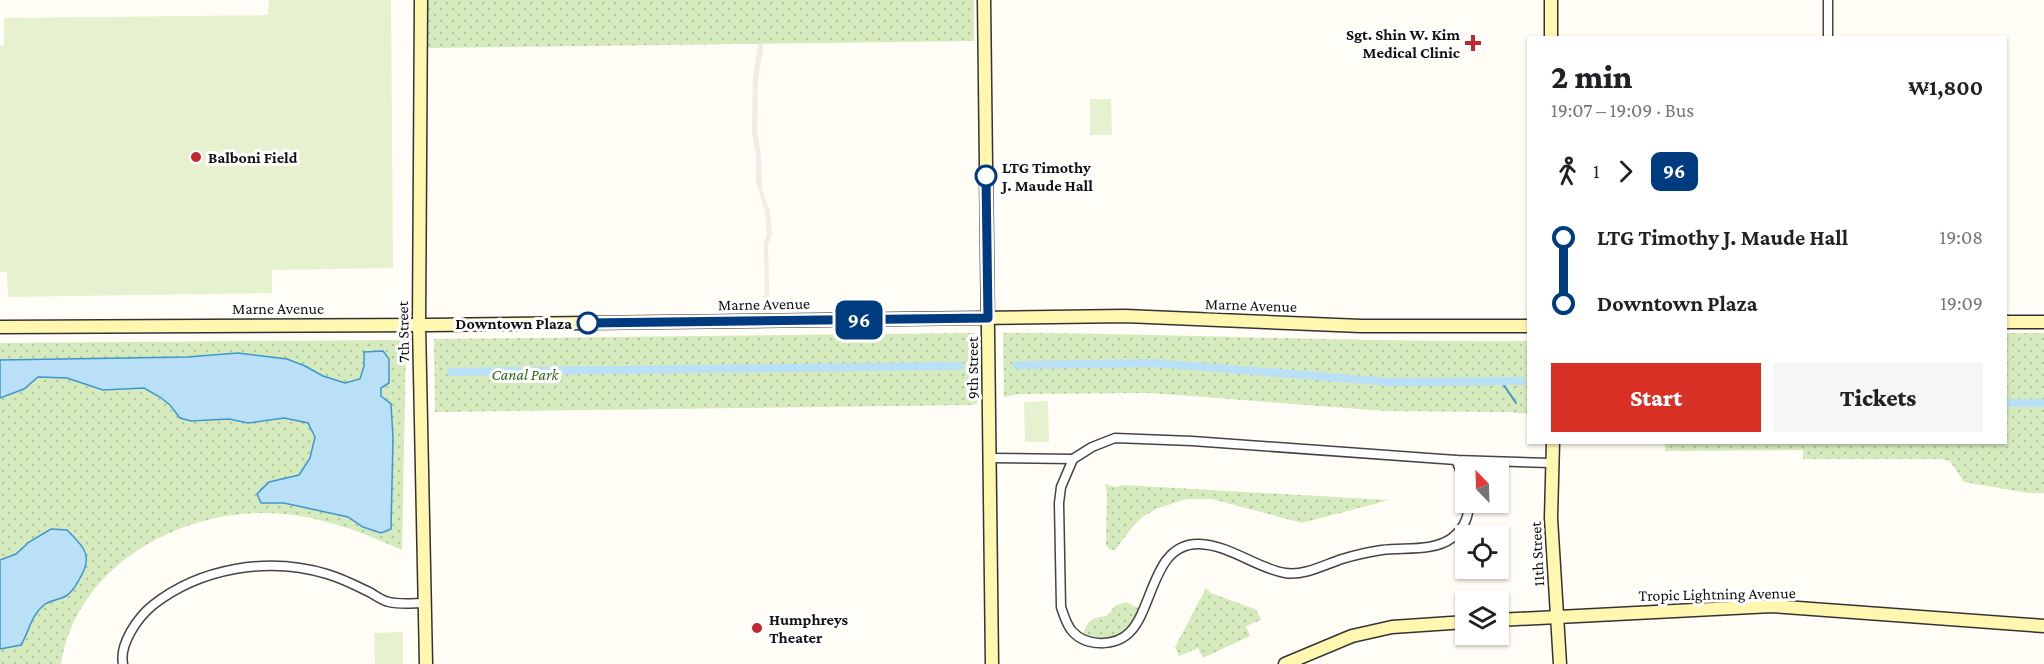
<!DOCTYPE html>
<html lang="en">
<head>
<meta charset="utf-8">
<style>
	body { margin:0; font-family:"Crimson Pro",serif; background:#f6f6f6; color:#202124; height:100vh; display:flex; flex-direction:column; font-size:22px; white-space:nowrap }
	* { box-sizing:border-box; margin:0 }
	p { font-size:20px; color:#757577 }
	.icon { flex:none; width:33px; height:33px; fill:none; stroke:currentColor; stroke-width:2; stroke-linecap:round; stroke-linejoin:round }
	.map { position:relative; flex:1; overflow:hidden }
	.side { position:absolute; left:1527px; top:36px; width:480px; height:408px; display:flex; flex-direction:column; background:#fff; border-radius:0px; box-shadow:0 2px 4px #0004 }
	.side>* { flex:none }
	.badge { padding:0 12px; border-radius:9px; font-size:21px; line-height:39px }
	.needle { width:39px; rotate:337deg }
	.fabs { position:absolute; left:1455px; top:459px; display:grid; gap:12px }
	.fabs a { display:grid; place-items:center; width:54px; height:54px; border-radius:0px; background:#fff; box-shadow:0 2px 4px #0004; font-size:30px }
	.map>.badge { position:absolute; translate:-50% -50%; box-shadow:0 0 0 3px #fff }
	.legs { display:flex; align-items:center; gap:9px; height:66px; padding:0 24px; font-size:20px }
	.legs p { margin-inline-start:auto }
	.overview { display:flex; align-items:center; justify-content:space-between; height:102px; padding:0 24px }
	h1 { font-size:33px; font-weight:800; line-height:45px }
	.primary-button { display:flex; gap:12px; margin-top:auto; padding:12px 24px }
	.primary-button a { flex:1; height:69px; border-radius:0px; background:#d93025; color:#fff; font-size:24px; font-weight:800; line-height:69px; text-align:center }
	.primary-button a+a { background:#f6f6f6; color:#202124 }
	ul { padding:0 24px; list-style:none }
	li { display:flex; align-items:center; gap:21px; height:66px; font-size:22px }
	li i { display:grid; place-items:center; width:9px; height:100%; margin:0 8px; background:currentColor }
	li i::after { content:''; width:15px; height:15px; margin:-8px; border:4px solid; border-radius:50%; background:#fff }
	li p { margin-inline-start:auto }
	li:first-child i { background:linear-gradient(#0000 50%,currentColor 0) }
	li:last-child i { background:linear-gradient(currentColor 50%,#0000 0) }
	.map>svg:first-child { display:block }
	.grass { fill:url(#grass-dots) }
	.pitch { fill:#e6f2cf }
	.plaza { fill:#f1ede2 }
	.water { fill:#b9e0f7; stroke:#3f96cf; stroke-width:1.5 }
	.lines { fill:none; stroke-linecap:round; stroke-linejoin:round }
	.stream { stroke:#3f96cf; stroke-width:2 }
	.canal { stroke:#b9e0f7; stroke-width:8 }
	.street-casing { stroke:#444; stroke-width:11 }
	.secondary-casing { stroke:#333; stroke-width:15 }
	.street { stroke:#fff; stroke-width:8 }
	.secondary { stroke:#fff6b0; stroke-width:12 }
	.line-1-casing { stroke:#fff; stroke-width:14 }
	.line-1 { stroke:#003b80; stroke-width:9 }
	.poi-dot { fill:#c4262e; stroke:#fff; stroke-width:2 }
	.stop-1-dot { fill:#fff; stroke:#003b80; stroke-width:3 }
	.labels { text-anchor:middle; dominant-baseline:central; stroke-width:6; stroke-linejoin:round; paint-order:stroke }
	.poi-label { font-size:16px; font-weight:bold; fill:#111; stroke:#fff; text-anchor:start }
	.stop-label { font-size:16px; font-weight:bold; fill:#111; stroke:#fff; text-anchor:start }
	.street-label { font-size:16px; fill:#111; stroke:#fff }
	.park-label { font-size:16px; font-style:italic; fill:#2f6b1f; stroke:#fff }
</style>
</head>
<body>
<div class="map">
<svg width="2044" height="664" viewBox="0 0 2044 664">
	<defs>
		<pattern id="grass-dots" width="8" height="8" patternUnits="userSpaceOnUse" patternTransform="scale(1.5)"><rect width="8" height="8" fill="#d5ebbd"/><path d="M2 2h.1M6 6h.1" fill="none" stroke="#b6c8a1" stroke-width="1.8" stroke-linecap="round"/></pattern>
	</defs>
	<rect width="100%" height="100%" fill="#fffdf5"/>
	<g class="grass">
		<polygon points="428,0 974,0 974,41 428,48"/>
		<polygon points="975,333 977,404 971,405 435,412 434,339"/>
		<path d="M1003,333C1178,333 1353,343 1528,341V414L1507,412L1385,411L1151,393L1019,394L1004,397Z"/>
		<polygon points="2006,333 2044,333 2044,493 2028,493 1964,482 1950,461 1940,459 1803,459 1803,450 1665,451 1665,444 1579,443 2006,442"/>
		<path d="M406,340L402,550C367,534 333,521 294,515C196,501 78,558 61,664H0V343Z"/>
		<polygon points="1105,484 1115,487 1124,485 1389,500 1302,523 1212,499 1186,499 1156,509 1144,516 1134,525 1115,550 1109,549 1106,545 1107,492"/>
		<polygon points="1206,588 1211,593 1257,610 1261,620 1246,626 1250,636 1203,658 1198,648 1179,656 1175,647"/>
		<path d="M1126,602L1143,610L1135,625L1113,642L1082,639C1087,622 1088,618 1107,616L1115,606Z"/>
	</g>
	<g class="pitch">
		<polygon points="269,0 391,0 393,268 272,270 272,293 8,297 7,272 0,272 0,46 4,45 4,18 268,15"/>
		<polygon points="1090,99 1111,99 1112,135 1090,135"/>
		<polygon points="1048,401 1049,442 1025,442 1024,402"/>
		<polygon points="403,632 403,664 375,664 374,633"/>
	</g>
	<polygon class="plaza" points="758,44 763,44 763,50 758,78 757,132 761,155 762,189 770,211 772,234 768,244 770,321 765,321 764,243 767,234 765,212 756,182 756,155 752,133 753,78"/>
	<g class="water">
		<polygon points="383,351 389,359 389,383 381,388 381,396 391,404 393,438 391,529 381,533 363,527 348,517 284,503 261,503 257,494 269,482 299,475 310,458 315,437 308,423 284,418 248,423 229,419 191,421 180,418 170,405 160,397 144,388 103,390 67,378 38,377 24,389 0,398 0,360 187,357 238,353 287,359 305,366 323,376 345,383 360,379 364,366 364,352"/>
		<path d="M51,529L67,530C83,546 94,555 80,578C76,585 73,592 66,596C59,600 50,600 44,605C31,615 29,632 21,645L0,649V560L16,554L29,542Z"/>
	</g>
	<g class="lines">
		<polyline class="stream" points="1501,381 1516,403"/>
		<g class="canal">
			<polyline points="1017,365 1154,363 1390,382 1522,381"/>
			<polyline points="451,372 960,366"/>
			<polyline points="2006,403 2044,403"/>
		</g>
		<g class="street-casing">
			<g id="street">
				<polyline points="1828,0 1828,38"/>
				<polyline points="989,458 1073,459"/>
				<polyline points="1456,460 1466,485"/>
				<path d="M1469,502C1469,516 1464,529 1452,538C1433,552 1404,547 1382,550C1369,552 1355,555 1342,559C1324,565 1304,576 1285,573C1256,568 1230,545 1199,544C1153,543 1154,607 1130,632C1115,647 1086,647 1072,631C1066,624 1064,615 1061,607L1059,503L1061,487L1073,459L1092,447L1115,438L1192,441L1456,460L1551,463"/>
				<path d="M123,664C119,644 138,617 153,605C200,568 269,556 327,574C340,578 353,584 365,590C373,593 380,600 389,602C401,605 414,603 426,603"/>
			</g>
		</g>
		<g class="secondary-casing">
			<g id="secondary">
				<polyline points="421,0 419,325 426,664"/>
				<polyline points="984,0 992,664"/>
				<polyline points="1551,0 1551,38"/>
				<polyline points="2006,322 2044,322"/>
				<polyline points="0,327 430,325 1125,316 1361,326 1528,326"/>
				<polyline points="1553,442 1551,518 1560,664"/>
				<polyline points="1498,620 1772,606 2044,626"/>
				<polyline points="1285,664 1352,636 1392,627 1466,622"/>
			</g>
		</g>
		<use href="#street" class="street"/>
		<use href="#secondary" class="secondary"/>
	</g>
	<g class="lines">
		<g class="line-1-casing">
			<polyline id="line-1" points="588,323 988,318 986,176"/>
		</g>
		<use href="#line-1" class="line-1"/>
	</g>
	<g class="poi-dot">
		<path d="M1470 34h6v6h6v6h-6v6h-6v-6h-6v-6h6z"/>
		<circle cx="196" cy="157" r="6"/>
		<circle cx="757" cy="628" r="6"/>
	</g>
	<g class="stop-1-dot">
		<circle cx="986" cy="176" r="10"/>
		<circle cx="588" cy="323" r="10"/>
	</g>
	<g class="labels">
		<g class="poi-label">
			<text x="1460" y="34" text-anchor="end">Sgt. Shin W. Kim<tspan x="1460" dy="18">Medical Clinic</tspan></text>
			<text x="208" y="157">Balboni Field</text>
			<text x="769" y="619">Humphreys<tspan x="769" dy="18">Theater</tspan></text>
		</g>
		<g class="stop-label">
			<text x="1002" y="167">LTG Timothy<tspan x="1002" dy="18">J. Maude Hall</tspan></text>
			<text x="572" y="323" text-anchor="end">Downtown Plaza</text>
		</g>
		<g class="street-label">
			<text transform="translate(764 304) rotate(-1)">Marne Avenue</text>
			<text transform="translate(1251 305) rotate(2)">Marne Avenue</text>
			<text x="278" y="308">Marne Avenue</text>
			<text transform="translate(403 332) rotate(-91)">7th Street</text>
			<text transform="translate(972 368) rotate(-90)">9th Street</text>
			<text transform="translate(1537 554) rotate(-93)">11th Street</text>
			<text transform="translate(1717 594) rotate(-1)">Tropic Lightning Avenue</text>
		</g>
		<g class="park-label">
			<text x="525" y="374">Canal Park</text>
		</g>
	</g>
</svg>
<div class="fabs">
<a><svg class="needle" viewBox="-14 -14 28 28"><path d="M0-13l5 13h-10z" fill="#e53935"/><path d="M0 13l5-13h-10z" fill="#757577"/></svg></a>
<a><svg class="icon" aria-label="locate" viewBox="0 0 24 24"><circle cx="12" cy="12" r="6"/><path d="M12 2v4M12 18v4M2 12h4M18 12h4"/></svg></a>
<a><svg class="icon" aria-label="layers" viewBox="0 0 24 24"><path d="M12 4l9 5-9 5-9-5zM3 14l9 5 9-5"/></svg></a>
</div>
<b class="badge" style="left:859px;top:320px;background:#003b80;color:#fff">96</b>
<section class="side">
<div class="overview"><div><h1>2 min</h1><p>19:07 – 19:09 · Bus</p></div><b>₩1,800</b></div>
<div class="legs"><svg class="icon" aria-label="walk" viewBox="0 0 24 24"><circle cx="13" cy="4" r="2"/><path d="M13 8l-2 6 4 7M11 14l-3 7M7 12l3-4h3l4 4"/></svg>1<svg class="icon" aria-label="forward" viewBox="0 0 24 24"><path d="M9 5l7 7-7 7"/></svg><b class="badge" style="background:#003b80;color:#fff">96</b></div>
<ul>
<li><i style="color:#003b80"></i><b>LTG Timothy J. Maude Hall</b><p>19:08</p></li>
<li><i style="color:#003b80"></i><b>Downtown Plaza</b><p>19:09</p></li>
</ul>
<div class="primary-button"><a>Start</a><a>Tickets</a></div>
</section>
</div>
</body>
</html>
